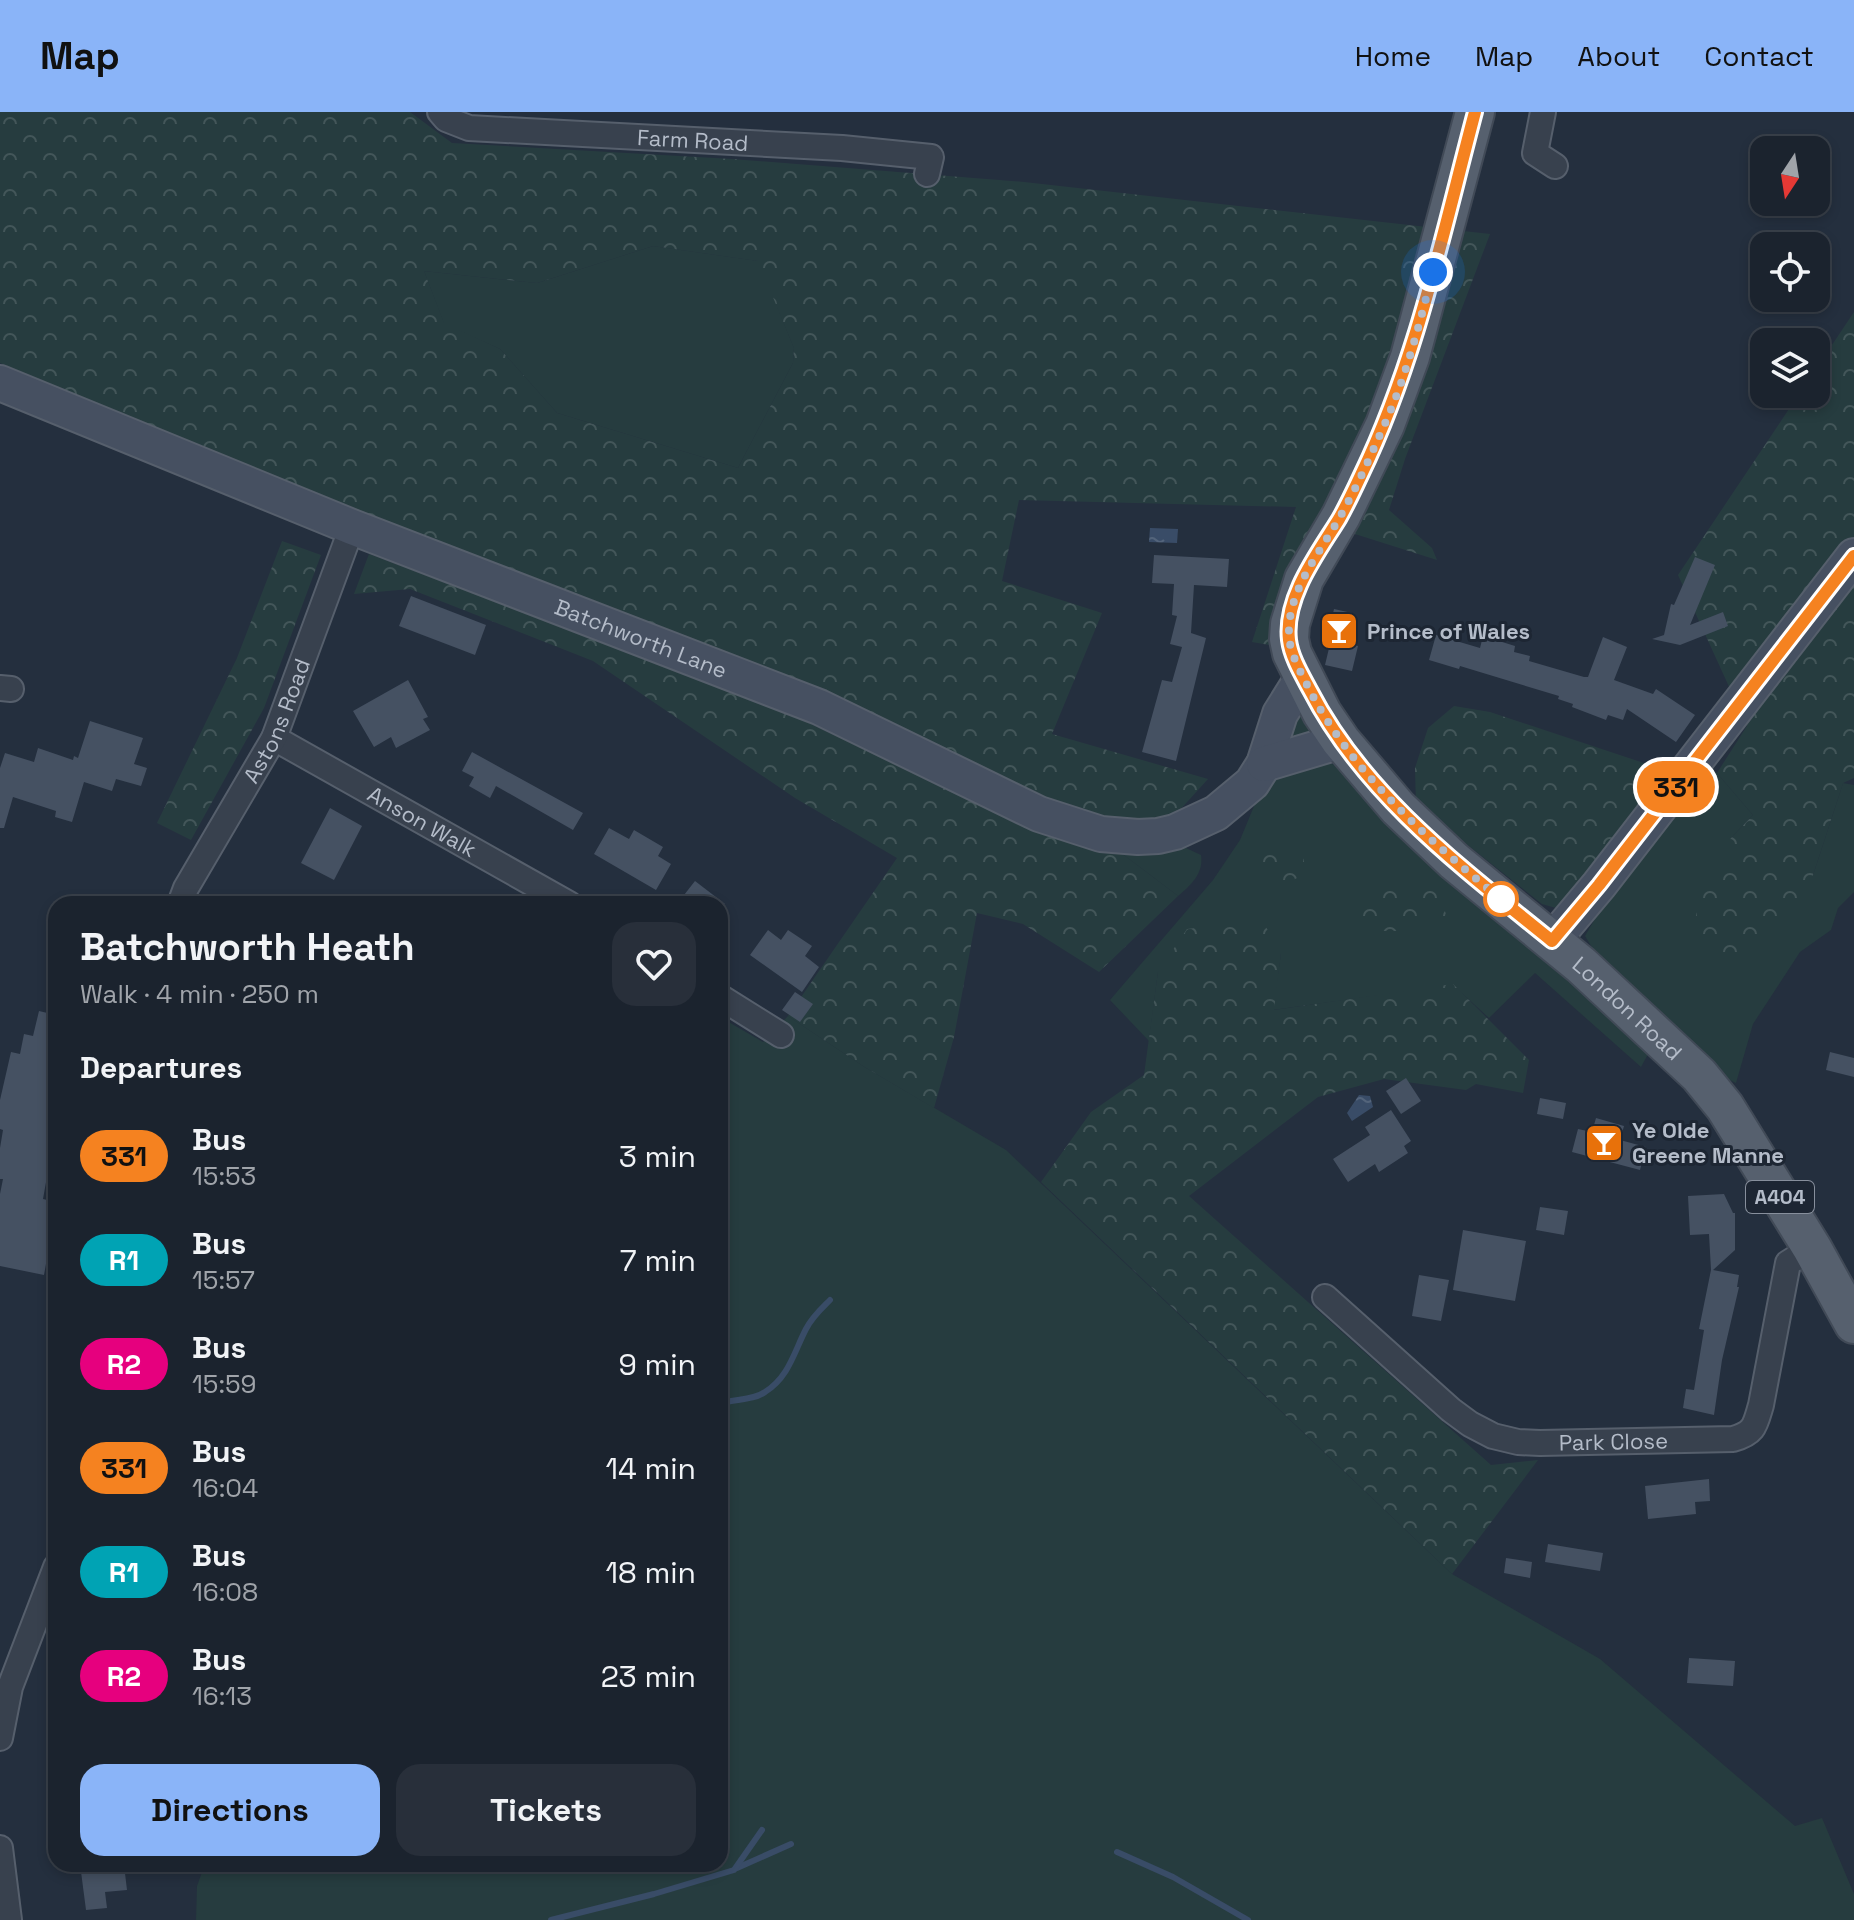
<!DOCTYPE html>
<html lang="en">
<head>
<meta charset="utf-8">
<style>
	body { margin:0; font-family:"Space Grotesk",sans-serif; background:#282f3a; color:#f1f3f6; height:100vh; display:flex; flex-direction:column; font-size:30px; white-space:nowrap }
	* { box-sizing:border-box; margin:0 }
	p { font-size:26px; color:#a0a4aa }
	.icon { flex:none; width:44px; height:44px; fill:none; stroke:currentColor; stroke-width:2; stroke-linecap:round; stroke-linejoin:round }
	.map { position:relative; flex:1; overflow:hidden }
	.details { position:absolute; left:48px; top:784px; width:680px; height:976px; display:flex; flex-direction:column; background:#1b232e; border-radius:24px; box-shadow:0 4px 12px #0003,0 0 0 2px #39404a }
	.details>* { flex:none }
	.badge { padding:0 16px; border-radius:26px; font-size:28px; line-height:52px }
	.needle { width:52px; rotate:192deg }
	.fabs { position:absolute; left:1750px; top:24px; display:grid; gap:16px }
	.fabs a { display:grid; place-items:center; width:80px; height:80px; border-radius:16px; background:#1b232e; box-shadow:0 4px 12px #0003,0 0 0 2px #39404a; font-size:40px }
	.you { position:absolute; width:40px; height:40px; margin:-20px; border:6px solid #fff; border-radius:50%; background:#1a73e8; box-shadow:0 0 0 12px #1a73e833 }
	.map>.badge { position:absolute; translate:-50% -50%; box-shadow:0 0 0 4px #fff }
	h2 { padding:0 32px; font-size:30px; line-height:72px }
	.round { display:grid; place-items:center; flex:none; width:84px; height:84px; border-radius:24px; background:#282f3a }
	.headline { display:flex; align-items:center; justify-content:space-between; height:136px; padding:0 32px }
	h1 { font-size:38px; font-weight:700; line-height:60px }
	.primary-button { display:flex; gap:16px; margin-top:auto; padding:16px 32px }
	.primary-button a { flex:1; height:92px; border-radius:24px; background:#8ab4f8; color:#111; font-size:32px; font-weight:700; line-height:92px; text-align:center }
	.primary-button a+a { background:#282f3a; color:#f1f3f6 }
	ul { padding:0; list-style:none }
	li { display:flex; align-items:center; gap:24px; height:104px; padding:0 32px }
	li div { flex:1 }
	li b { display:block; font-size:30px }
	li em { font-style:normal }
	li .badge { min-width:88px; font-weight:700; text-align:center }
	header { display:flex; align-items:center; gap:48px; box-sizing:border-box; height:112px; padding:0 40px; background:#8ab4f8; color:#111 }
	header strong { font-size:38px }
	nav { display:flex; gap:44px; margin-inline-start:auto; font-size:28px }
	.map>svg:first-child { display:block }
	.grass { fill:#263c3f }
	.forest { fill:url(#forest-crowns); fill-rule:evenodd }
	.water { fill:url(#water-ripples) }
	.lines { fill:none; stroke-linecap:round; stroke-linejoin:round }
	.stream { stroke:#394c67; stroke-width:6 }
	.building { fill:#455162 }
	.street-casing { stroke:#565f6c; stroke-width:28 }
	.secondary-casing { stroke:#565f6c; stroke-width:38 }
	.primary-casing { stroke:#414a57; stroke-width:42 }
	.street { stroke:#38414e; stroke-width:24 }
	.secondary { stroke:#465061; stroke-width:34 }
	.primary { stroke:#56606e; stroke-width:38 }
	.line-casing { stroke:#fff; stroke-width:18 }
	.line { stroke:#f58220; stroke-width:12 }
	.walk { stroke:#b4bcc9; stroke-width:8; stroke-dasharray:0 14.4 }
	.stop-dot { fill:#fff; stroke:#f58220; stroke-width:4 }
	.labels { text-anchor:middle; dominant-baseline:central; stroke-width:6; stroke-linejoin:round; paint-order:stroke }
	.shield { fill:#1d2633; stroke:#878f9c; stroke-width:2 }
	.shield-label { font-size:20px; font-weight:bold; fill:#b4bcc9 }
	.street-label { font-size:22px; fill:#b4bcc9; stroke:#1d2633 }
	.poi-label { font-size:22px; font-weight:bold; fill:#b4bcc9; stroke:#1d2633; text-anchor:start }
</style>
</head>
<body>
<header>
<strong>Map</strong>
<nav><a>Home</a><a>Map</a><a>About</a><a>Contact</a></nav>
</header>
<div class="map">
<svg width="1854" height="1808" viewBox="0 0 1854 1808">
	<defs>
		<pattern id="forest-crowns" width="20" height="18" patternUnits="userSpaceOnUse" patternTransform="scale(2)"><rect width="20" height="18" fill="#263c3f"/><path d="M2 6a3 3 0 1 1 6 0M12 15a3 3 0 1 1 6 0" fill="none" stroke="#435659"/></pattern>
		<pattern id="water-ripples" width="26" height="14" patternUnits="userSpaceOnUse" patternTransform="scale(2)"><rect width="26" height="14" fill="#394c67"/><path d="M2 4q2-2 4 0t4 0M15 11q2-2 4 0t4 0" fill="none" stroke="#53647b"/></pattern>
	</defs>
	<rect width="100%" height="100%" fill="#242f3e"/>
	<g class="grass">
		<polygon points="653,134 759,149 794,236 793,251 738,356 557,301 500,237 444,212 424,159 537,171"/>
		<polygon points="1299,603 1304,604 1312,616 1311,621 1290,633 1285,615"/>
		<polygon points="1324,651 1338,653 1653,933 1641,955 1535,861 1489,906 1453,873 1273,898 1281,841 1158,860 1149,929 1110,888 1213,768 1240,728 1261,677 1278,662"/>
		<polygon points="1709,657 1717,661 1753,703 1731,726 1813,763 1843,671 1854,673 1854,780 1838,796 1831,818 1800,840 1753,912 1736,971 1721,964 1604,855 1585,824 1596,805"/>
		<path d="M1179,736H1186L1201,743C1204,761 1191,773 1178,784L1121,741Z"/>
		<polygon points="788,904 863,954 1006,1038 1452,1462 1600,1547 1795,1714 1822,1706 1854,1782 1854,1808 196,1808 197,1774 205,1752 720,1752 720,905 763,930"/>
	</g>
	<g class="forest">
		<path d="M0,0H410L452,31L732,47L1024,70L1490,122L1405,347L1389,398L1432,436L1437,448L1355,422L1315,416L1275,534L1252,530L1296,395L1019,388L1002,469L1102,501L1052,622L1208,667L1168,711L1098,709L0,251ZM653,134L758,149L794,236L793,251L738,356L557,301L500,237L444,211L424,159L537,171Z"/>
		<polygon points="1854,200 1854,666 1843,671 1813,763 1779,815 1739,850 1696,834 1696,787 1731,726 1753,703 1717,661 1747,614 1678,463 1799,282 1816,282 1816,257"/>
		<polygon points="282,429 321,443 264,596 191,728 157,711 237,546"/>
		<polygon points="369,442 754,585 1004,704 1088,735 1121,741 1178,784 1099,860 1023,812 977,801 954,925 934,996 863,954 788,904 897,746 795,686 593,549 410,477 354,482"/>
		<polygon points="1454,594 1490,600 1665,658 1570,789 1556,796 1542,792 1416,692 1415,656 1428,616"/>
		<polygon points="1279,733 1304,743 1304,763 1286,771 1267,762 1261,749 1267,736"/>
		<polygon points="1375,769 1406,769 1437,779 1448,807 1403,819 1368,819 1357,805 1358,783"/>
		<polygon points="1229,812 1266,815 1281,841 1274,898 1453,872 1529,948 1523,981 1476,972 1466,978 1384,967 1318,985 1189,1084 1491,1353 1538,1348 1452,1462 1041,1070 1091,1000 1144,963 1158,860 1187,817"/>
	</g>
	<g class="water">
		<polygon points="1150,416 1178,417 1177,431 1149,430"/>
		<polygon points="1359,983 1370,984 1373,995 1352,1009 1347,1001"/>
	</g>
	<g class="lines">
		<g class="stream">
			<path d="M722,1291C736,1287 754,1288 765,1280C789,1265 794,1240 806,1217C812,1205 821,1197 830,1188"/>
			<polyline points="1117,1740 1173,1765 1248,1808"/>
			<polyline points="737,1756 791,1732"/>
			<polyline points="551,1808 654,1782 734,1758 762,1718"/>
		</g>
	</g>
	<g class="building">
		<polygon points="1154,443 1229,447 1227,475 1194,473 1191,521 1206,526 1176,649 1142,640 1162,568 1172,570 1182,535 1170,532 1177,504 1172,503 1174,472 1152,471"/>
		<polygon points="1695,445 1715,453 1690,513 1723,500 1728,514 1680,533 1652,527 1664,523 1671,492 1674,493"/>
		<polygon points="411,484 486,513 475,543 399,514"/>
		<polygon points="1334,497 1352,501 1346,531 1358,534 1352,559 1325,553 1330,532 1326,531"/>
		<polygon points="1436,523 1480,536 1483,524 1515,534 1514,540 1530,544 1529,549 1584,565 1588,565 1603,525 1627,535 1614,568 1653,582 1656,577 1695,603 1676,630 1627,597 1623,608 1608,603 1606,608 1572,595 1573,592 1558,587 1559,584 1460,554 1459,557 1429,548"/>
		<polygon points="408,568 428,605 423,607 430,618 396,636 391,625 374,635 353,599"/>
		<polygon points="90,609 143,626 134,652 147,656 141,674 116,667 112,679 84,670 72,710 55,705 56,699 13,685 4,716 0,716 0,656 5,641 34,650 38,636 73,648 74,644 78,646"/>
		<polygon points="472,640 583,701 573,718 496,674 490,686 469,674 474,665 462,659"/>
		<polygon points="330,696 362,714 334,768 301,751"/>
		<polygon points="609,716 629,727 634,718 663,735 658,744 671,752 656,778 594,742"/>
		<polygon points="695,769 725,792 677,792"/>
		<polygon points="768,818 781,828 788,818 812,834 805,844 819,855 802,880 750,843"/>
		<polygon points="795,880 813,892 800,910 782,898"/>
		<polygon points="39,899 56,903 56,1014 43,1087 56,1090 56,1096 44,1163 0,1154 0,1082 3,1067 0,1067 0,1036 3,1018 0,1017 0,988 11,940 20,942 24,922 33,924"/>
		<polygon points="1830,940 1854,946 1854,965 1826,958"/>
		<polygon points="1406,966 1421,989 1401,1002 1386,979"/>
		<polygon points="1540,986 1566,991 1563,1007 1537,1002"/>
		<polygon points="1391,998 1411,1029 1404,1034 1408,1041 1379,1060 1375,1052 1348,1070 1333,1047 1370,1023 1365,1015"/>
		<polygon points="1596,1006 1624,1014 1620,1028 1646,1035 1640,1058 1572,1040 1578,1017 1592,1020"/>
		<polygon points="1724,1082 1733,1101 1735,1101 1735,1138 1713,1158 1739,1163 1737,1175 1739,1175 1722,1248 1714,1303 1683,1296 1686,1277 1694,1278 1704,1218 1699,1217 1711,1158 1709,1122 1690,1123 1688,1084"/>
		<polygon points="1540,1095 1568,1099 1564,1123 1536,1118"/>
		<polygon points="1463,1118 1526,1129 1515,1189 1453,1178"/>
		<polygon points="1419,1163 1449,1168 1441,1209 1412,1204"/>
		<polygon points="1709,1367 1710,1389 1695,1390 1696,1402 1648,1407 1645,1374"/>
		<polygon points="1548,1432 1603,1441 1600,1459 1545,1450"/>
		<polygon points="1506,1446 1532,1450 1530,1466 1504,1461"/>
		<polygon points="1689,1546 1735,1549 1733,1574 1687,1571"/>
		<polygon points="80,1752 124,1753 127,1778 105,1780 107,1796 86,1798"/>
	</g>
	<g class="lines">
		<g class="street-casing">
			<g id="street">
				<path id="s1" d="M440,0L446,7L469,16L842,36L931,45L927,62"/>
				<polyline points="1543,0 1535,41 1555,54"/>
				<polyline points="0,576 11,577"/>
				<path id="s2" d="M274,626L569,792"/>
				<path id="s3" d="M180,792L186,776L274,626L352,415"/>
				<polyline points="720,885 781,923"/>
				<path id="s4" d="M1325,1185L1451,1298L1470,1312L1493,1324L1518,1330L1540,1331L1733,1327C1755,1321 1755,1313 1761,1293L1788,1151L1812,1136"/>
				<polyline points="0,1626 10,1575 56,1455"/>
				<polyline points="0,1736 9,1808"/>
			</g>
		</g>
		<g class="secondary-casing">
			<g id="secondary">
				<path id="s5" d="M0,271L352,415L819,595L1039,702L1101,722L1138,725L1158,724L1175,720L1216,701L1252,671L1264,652L1280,602L1303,565"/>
				<polyline points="1264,652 1341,629"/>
				<polyline points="1552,829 1599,773 1854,444"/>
			</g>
		</g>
		<g class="primary-casing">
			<g id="primary">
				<path id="s6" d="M1475,0L1410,245L1385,313L1341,404L1304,467L1290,512L1289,527L1292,541L1322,601L1341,629L1398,696L1454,749L1581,853L1699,963L1725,995L1812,1136L1854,1212"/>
			</g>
		</g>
		<use href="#street" class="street"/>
		<use href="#secondary" class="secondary"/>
		<use href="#primary" class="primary"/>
	</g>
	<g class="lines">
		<g class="line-casing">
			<path id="line" d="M1475,0C1442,124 1417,247 1361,363C1354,378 1347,393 1339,407C1318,441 1284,485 1289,528C1291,545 1302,563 1310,578C1364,683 1462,756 1552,829L1599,773L1854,444"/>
		</g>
		<use href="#line" class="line"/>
		<path class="walk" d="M1433,160C1419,213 1406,266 1383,316C1370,345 1357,375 1341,403C1320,441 1287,479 1289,524C1290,542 1301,560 1308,575C1353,663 1428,727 1503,789L1501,787"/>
	</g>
	<defs>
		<g id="bar-square" transform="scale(2)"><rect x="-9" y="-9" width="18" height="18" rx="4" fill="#e8710a" stroke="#1d2633"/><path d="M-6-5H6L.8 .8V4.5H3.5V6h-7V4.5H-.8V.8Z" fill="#fff"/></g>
	</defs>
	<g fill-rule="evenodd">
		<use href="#bar-square" x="1339" y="519"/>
		<use href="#bar-square" x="1604" y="1031"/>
	</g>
	<circle class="stop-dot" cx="1501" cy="787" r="16"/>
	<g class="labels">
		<rect class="shield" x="1746" y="1069" width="68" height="32" rx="6"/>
		<g class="shield-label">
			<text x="1780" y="1085">A404</text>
		</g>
		<g class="street-label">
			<text stroke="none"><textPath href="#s1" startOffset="258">Farm Road</textPath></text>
			<text stroke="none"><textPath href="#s5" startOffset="690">Batchworth Lane</textPath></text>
			<text stroke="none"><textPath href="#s3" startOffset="208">Astons Road</textPath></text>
			<text stroke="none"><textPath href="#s2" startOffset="170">Anson Walk</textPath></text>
			<text stroke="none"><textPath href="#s6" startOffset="1070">London Road</textPath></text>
			<text stroke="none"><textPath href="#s4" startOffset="340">Park Close</textPath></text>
		</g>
		<g class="poi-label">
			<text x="1367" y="519">Prince of Wales</text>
			<text x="1632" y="1018">Ye Olde<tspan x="1632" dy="25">Greene Manne</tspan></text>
		</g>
	</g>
</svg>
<div class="fabs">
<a><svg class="needle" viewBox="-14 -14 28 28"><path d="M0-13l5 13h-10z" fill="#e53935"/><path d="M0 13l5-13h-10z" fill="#a0a4aa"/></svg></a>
<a><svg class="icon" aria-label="locate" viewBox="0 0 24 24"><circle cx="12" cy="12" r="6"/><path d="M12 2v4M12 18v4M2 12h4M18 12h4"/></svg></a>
<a><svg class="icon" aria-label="layers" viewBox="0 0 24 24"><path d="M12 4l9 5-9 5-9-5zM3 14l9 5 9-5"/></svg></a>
</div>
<div class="you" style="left:1433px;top:160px"></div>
<b class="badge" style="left:1676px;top:675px;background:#f58220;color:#111">331</b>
<section class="details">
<div class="headline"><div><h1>Batchworth Heath</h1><p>Walk · 4 min · 250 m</p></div><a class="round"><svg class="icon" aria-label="heart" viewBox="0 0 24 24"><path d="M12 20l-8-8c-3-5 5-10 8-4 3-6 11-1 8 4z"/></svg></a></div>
<h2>Departures</h2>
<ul>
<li><span class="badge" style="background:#f58220;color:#111">331</span><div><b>Bus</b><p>15:53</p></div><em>3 min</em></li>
<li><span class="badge" style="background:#00a3b4;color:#fff">R1</span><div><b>Bus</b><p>15:57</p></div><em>7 min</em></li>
<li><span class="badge" style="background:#e6007e;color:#fff">R2</span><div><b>Bus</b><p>15:59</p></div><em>9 min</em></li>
<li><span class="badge" style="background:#f58220;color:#111">331</span><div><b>Bus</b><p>16:04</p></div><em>14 min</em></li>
<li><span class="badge" style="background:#00a3b4;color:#fff">R1</span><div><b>Bus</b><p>16:08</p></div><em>18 min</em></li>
<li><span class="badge" style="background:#e6007e;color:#fff">R2</span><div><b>Bus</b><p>16:13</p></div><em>23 min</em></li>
</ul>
<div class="primary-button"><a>Directions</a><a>Tickets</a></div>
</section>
</div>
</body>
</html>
